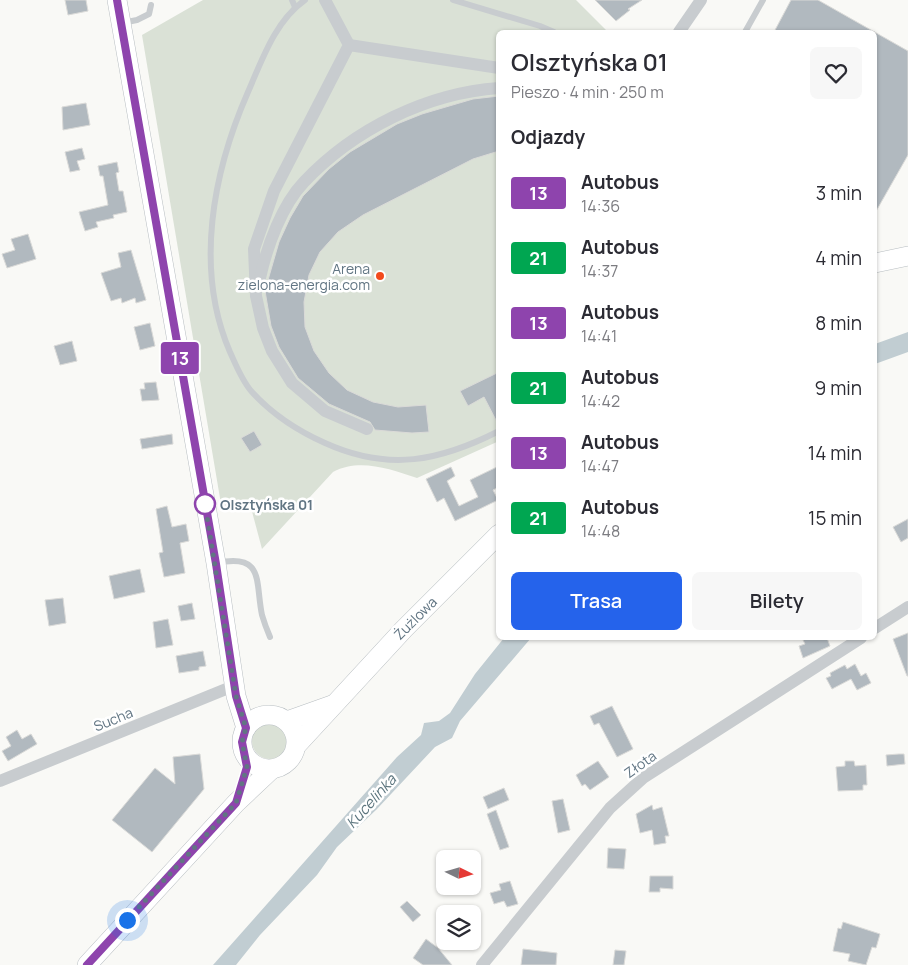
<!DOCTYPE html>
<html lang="pl">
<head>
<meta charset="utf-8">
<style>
	body { margin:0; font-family:Manrope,sans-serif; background:#f7f7f7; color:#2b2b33; height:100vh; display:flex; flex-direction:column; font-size:19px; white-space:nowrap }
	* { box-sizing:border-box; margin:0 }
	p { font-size:16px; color:#7c7c81 }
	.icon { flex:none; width:28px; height:28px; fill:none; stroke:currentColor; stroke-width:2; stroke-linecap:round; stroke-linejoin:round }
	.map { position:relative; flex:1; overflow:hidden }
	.panel { position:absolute; left:496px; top:30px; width:381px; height:610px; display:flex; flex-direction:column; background:#fff; border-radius:8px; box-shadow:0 1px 4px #0004 }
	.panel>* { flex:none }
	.badge { padding:0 10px; border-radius:4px; font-size:18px; line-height:32px }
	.needle { width:32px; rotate:95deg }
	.tools { position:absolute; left:436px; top:850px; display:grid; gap:10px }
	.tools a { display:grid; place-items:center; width:45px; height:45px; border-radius:8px; background:#fff; box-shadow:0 1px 4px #0004; font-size:25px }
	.you { position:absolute; width:25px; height:25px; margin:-12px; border:4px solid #fff; border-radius:50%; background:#1a73e8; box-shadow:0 0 0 8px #1a73e833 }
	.map>.badge { position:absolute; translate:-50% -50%; box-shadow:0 0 0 2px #fff }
	h2 { padding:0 15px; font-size:19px; line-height:45px }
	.round { display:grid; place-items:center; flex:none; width:52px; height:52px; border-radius:8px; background:#f7f7f7 }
	.summary { display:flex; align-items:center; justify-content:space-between; height:85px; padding:0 15px }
	h1 { font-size:24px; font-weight:600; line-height:38px }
	.cta { display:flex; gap:10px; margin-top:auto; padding:10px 15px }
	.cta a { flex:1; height:58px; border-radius:8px; background:#2563eb; color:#fff; font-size:20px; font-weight:600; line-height:58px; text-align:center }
	.cta a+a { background:#f7f7f7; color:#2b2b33 }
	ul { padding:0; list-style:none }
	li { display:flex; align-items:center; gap:15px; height:65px; padding:0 15px }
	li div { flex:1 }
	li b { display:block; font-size:19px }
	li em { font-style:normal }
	li .badge { min-width:55px; font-weight:700; text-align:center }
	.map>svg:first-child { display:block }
	.green { fill:#dae1d6 }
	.water { fill:#c1cdd2 }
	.building { fill:#b1b9bf; stroke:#dadad8 }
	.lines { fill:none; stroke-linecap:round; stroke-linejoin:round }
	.secondary-casing { stroke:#b8bec2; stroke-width:20 }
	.lane { stroke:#c8cccf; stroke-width:6 }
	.street { stroke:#c8cccf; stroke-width:12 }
	.secondary { stroke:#fff; stroke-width:19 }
	.line-casing { stroke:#fff; stroke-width:11 }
	.line { stroke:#8e44ad; stroke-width:8 }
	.walk { stroke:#617583; stroke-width:5; stroke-dasharray:0 9 }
	.poi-dot { fill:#f24a1c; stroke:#fff; stroke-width:2 }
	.stop-dot { fill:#fff; stroke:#8e44ad; stroke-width:2.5 }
	.labels { text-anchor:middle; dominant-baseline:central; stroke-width:5; stroke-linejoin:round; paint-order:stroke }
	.poi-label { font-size:14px; fill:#617583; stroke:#fff; text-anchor:end }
	.stop-label { font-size:14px; font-weight:bold; fill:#617583; stroke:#fff; text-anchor:start }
	.street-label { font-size:14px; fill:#617583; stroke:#fff }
	.water-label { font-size:15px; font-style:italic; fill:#5c757e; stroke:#fff }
</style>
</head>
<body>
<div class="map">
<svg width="908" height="965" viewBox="0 0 908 965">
	<rect width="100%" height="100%" fill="#f9f9f6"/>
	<g class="green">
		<path d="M203,0H576L608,32H499V441L417,478C389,469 360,458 333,472L262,549L250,504L222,510L142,35Z"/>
		<circle cx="270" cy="741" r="18"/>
	</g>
	<g class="water">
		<polygon points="908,332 908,352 875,364 875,344"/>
		<polygon points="504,638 531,638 460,721 452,738 435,747 377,809 337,847 317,875 260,935 236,965 213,965 397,757 421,735 424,723 439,721 450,713 475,674"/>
	</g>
	<g class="building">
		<polygon points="65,0 86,0 88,11 68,15"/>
		<polygon points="595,0 642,0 628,9 630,10 616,21"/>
		<polygon points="791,0 818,0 908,51 908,155 875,213 875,32 774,32"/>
		<polygon points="499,96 499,151 473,159 363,215 338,232 320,252 309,275 304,302 305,327 314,351 329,373 347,390 373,402 398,407 426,405 429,432 412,433 375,430 370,422 329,404 298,378 279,347 271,326 264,285 268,280 279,242 290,218 303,196 329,169 350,152 397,124 422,114 473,99"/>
		<polygon points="86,103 90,125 63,130 62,107"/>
		<polygon points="82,148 85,159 77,161 80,170 70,172 65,152"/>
		<polygon points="117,162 119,172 116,173 119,191 123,191 127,212 113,215 114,218 96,222 98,227 85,231 79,212 108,205 103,176 100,176 98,166"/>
		<polygon points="28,234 36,259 7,268 2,254 15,250 11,239"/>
		<polygon points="131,250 146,300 136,303 135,298 122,303 121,298 111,301 101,273 121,267 118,253"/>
		<polygon points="150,323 155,346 140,350 134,327"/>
		<polygon points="72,341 77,361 60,365 54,346"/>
		<polygon points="499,372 499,426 484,397 468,406 460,391"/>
		<polygon points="156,382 159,400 142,401 140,389 145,389 144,383"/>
		<polygon points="254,431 262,445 250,452 241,438"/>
		<polygon points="172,434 173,444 142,449 140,439"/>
		<polygon points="499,466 499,487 493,490 498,500 455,521 444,498 437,502 426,479 451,467 455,476 447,481 459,506 478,497 470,480"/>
		<polygon points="167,506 172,527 186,524 189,541 180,543 185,573 164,577 159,553 163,552 156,509"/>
		<polygon points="908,519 908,538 901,542 893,527"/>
		<polygon points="140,569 145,592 114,599 109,576"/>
		<polygon points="63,598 66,623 49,626 45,600"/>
		<polygon points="192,603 195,619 181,621 178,606"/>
		<polygon points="168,619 173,645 156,648 153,622"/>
		<polygon points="908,633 908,676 907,676 893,639"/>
		<polygon points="802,638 827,638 830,646 803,658 799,646 805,644"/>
		<polygon points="203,651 206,666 199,667 199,670 179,673 176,656"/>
		<polygon points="855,664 861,676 866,673 871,683 857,690 851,679 832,689 826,678 831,676 830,673 845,665 847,669"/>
		<polygon points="612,706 633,749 617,757 599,723 594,725 590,716"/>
		<polygon points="17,730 22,739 31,734 37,744 8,761 2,751 11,746 6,737"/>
		<polygon points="200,754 204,789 152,852 112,820 155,768 175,784 173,757"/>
		<polygon points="899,754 904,754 905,764 887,766 886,755"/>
		<polygon points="598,761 609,777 590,790 585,784 582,786 576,775"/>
		<polygon points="845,761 854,761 855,766 866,765 867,785 863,785 863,790 838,791 836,767 845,766"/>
		<polygon points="504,788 509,800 488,809 483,797"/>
		<polygon points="563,799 570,830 558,833 552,801"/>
		<polygon points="652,805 653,810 662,807 669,836 665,836 666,843 654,845 652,830 640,833 636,814"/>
		<polygon points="496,810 509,847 500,850 487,814"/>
		<polygon points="608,848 626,849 624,869 607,868"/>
		<polygon points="650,876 673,876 673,889 660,888 660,892 649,892"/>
		<polygon points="510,881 518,904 507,907 504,901 494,904 490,893 501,890 499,884"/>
		<polygon points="407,901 421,915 413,922 400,907"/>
		<polygon points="843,922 880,934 876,948 872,947 866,965 848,961 850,954 833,951 838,928 841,929"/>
		<polygon points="426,939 438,948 452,965 423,965 413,958"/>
		<polygon points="523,949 557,953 556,965 521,965"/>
		<polygon points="615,950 626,951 624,965 613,965"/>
	</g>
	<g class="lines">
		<g class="secondary-casing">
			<g id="secondary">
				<polyline points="117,0 216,563 236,696 246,728"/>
				<polyline points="875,263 908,256"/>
				<circle cx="269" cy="742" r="27"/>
				<polyline points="287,721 332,705"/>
				<polyline points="296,746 404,629 499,534"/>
				<polyline points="87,965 236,803 271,770"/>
			</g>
		</g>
		<g class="lane">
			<polyline points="292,0 295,7"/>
			<path d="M305,0C275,21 262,60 248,92C213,172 194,269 230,352C236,365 242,381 252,392C272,414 298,431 325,443C389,472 440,461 499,431"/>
			<polyline points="453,0 540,26 554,32"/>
			<polyline points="122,23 137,20 149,14 151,5"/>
			<polyline points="745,32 763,0"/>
			<path d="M217,563C265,553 255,582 262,615C264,622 267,630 270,637"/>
		</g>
		<g class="street">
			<polyline points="325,0 349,45 274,191 254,249 256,296 263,328 272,351 292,383 325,411 367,429"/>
			<polyline points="679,32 701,0"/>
			<polyline points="349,45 499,68"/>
			<path d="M260,278C267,246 282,205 304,182C354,129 427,93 499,88"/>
			<polyline points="875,628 908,607"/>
			<polyline points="0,781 236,685"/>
			<polyline points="482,965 610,808 643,778 861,638"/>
		</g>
		<use href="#secondary" class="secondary"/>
	</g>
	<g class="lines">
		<g class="line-casing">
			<polyline id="line" points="87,965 236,803 247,767 242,742 246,728 236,696 216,564 117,0"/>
		</g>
		<use href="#line" class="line"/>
		<polyline class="walk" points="127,920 236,803 247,767 242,742 246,728 236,696 205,504"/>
	</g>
	<circle class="poi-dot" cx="380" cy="276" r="5"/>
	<circle class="stop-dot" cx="205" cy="504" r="10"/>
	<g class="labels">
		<g class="poi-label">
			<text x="370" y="268">Arena<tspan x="370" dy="16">zielona-energia.com</tspan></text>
		</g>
		<g class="stop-label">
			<text x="220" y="504">Olsztyńska 01</text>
		</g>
		<g class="street-label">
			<text transform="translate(415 618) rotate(-45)">Żużlowa</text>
			<text transform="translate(113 719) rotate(-22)">Sucha</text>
			<text transform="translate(640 764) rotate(-36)">Złota</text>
		</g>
		<g class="water-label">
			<text transform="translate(371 801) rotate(-48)">Kucelinka</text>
		</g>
	</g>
</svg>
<div class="tools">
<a><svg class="needle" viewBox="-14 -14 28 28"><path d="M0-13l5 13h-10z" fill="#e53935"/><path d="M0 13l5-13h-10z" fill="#7c7c81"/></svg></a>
<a><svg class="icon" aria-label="layers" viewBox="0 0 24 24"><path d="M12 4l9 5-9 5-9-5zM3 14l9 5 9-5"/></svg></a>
</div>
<div class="you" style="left:127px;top:920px"></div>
<b class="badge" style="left:180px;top:358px;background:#8e44ad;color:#fff">13</b>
<section class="panel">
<div class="summary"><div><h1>Olsztyńska 01</h1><p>Pieszo · 4 min · 250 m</p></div><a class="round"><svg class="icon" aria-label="heart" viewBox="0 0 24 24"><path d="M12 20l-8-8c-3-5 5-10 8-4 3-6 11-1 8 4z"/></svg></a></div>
<h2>Odjazdy</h2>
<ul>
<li><span class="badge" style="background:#8e44ad;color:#fff">13</span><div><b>Autobus</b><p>14:36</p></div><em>3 min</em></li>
<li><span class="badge" style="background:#00a651;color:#fff">21</span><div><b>Autobus</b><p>14:37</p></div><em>4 min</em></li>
<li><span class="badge" style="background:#8e44ad;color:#fff">13</span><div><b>Autobus</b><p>14:41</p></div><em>8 min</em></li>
<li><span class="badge" style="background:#00a651;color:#fff">21</span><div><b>Autobus</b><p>14:42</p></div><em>9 min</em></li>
<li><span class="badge" style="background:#8e44ad;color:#fff">13</span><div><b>Autobus</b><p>14:47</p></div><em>14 min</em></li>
<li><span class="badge" style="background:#00a651;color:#fff">21</span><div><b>Autobus</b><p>14:48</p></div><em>15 min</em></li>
</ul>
<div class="cta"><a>Trasa</a><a>Bilety</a></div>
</section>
</div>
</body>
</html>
